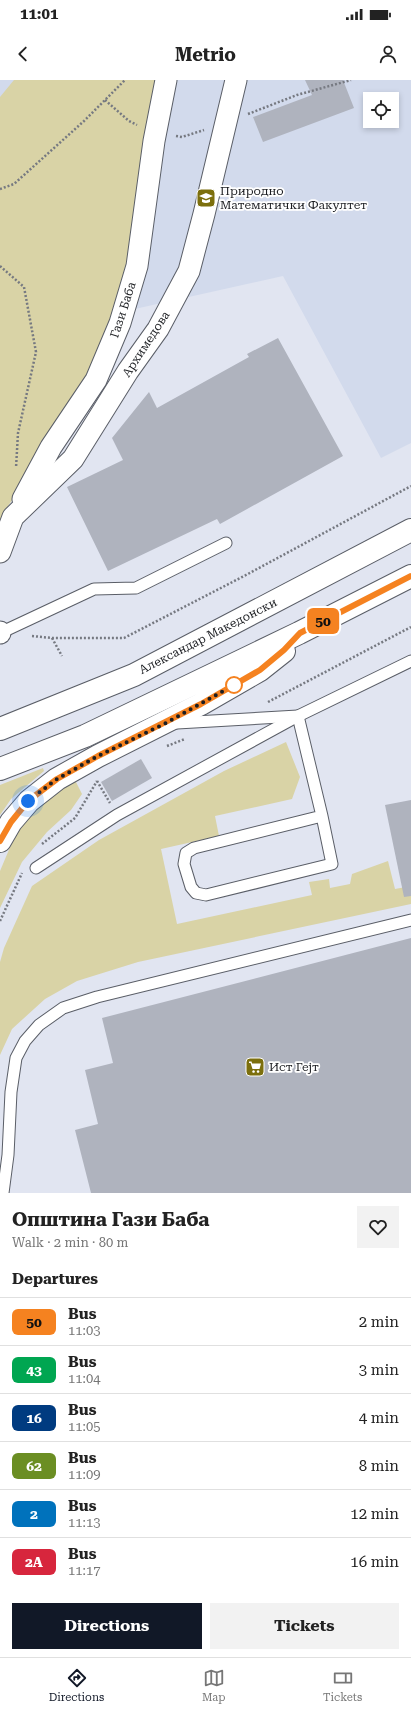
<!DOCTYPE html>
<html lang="en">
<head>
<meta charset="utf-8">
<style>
	body { margin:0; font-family:"Roboto Serif",serif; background:#f2f2f2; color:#222; height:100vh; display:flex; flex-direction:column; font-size:15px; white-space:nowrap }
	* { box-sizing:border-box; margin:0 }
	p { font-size:13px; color:#767676 }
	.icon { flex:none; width:22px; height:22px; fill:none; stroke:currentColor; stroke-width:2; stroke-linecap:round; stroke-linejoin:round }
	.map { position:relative; height:1113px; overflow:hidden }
	.panel { display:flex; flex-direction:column; background:#fff; flex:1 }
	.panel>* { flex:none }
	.badge { padding:0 8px; border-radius:6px; font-size:14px; line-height:26px }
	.controls { position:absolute; left:363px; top:12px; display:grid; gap:8px }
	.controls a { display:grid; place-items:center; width:36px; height:36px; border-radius:0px; background:#fff; box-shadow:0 2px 6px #0003; font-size:20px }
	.you { position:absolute; width:20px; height:20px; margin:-10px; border:3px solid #fff; border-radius:50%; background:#1a73e8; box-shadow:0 0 0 6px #1a73e833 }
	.map>.badge { position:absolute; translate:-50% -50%; box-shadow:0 0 0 2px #fff }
	h2 { padding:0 12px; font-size:15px; line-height:36px }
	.round { display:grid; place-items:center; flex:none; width:42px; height:42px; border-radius:0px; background:#f2f2f2 }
	.head { display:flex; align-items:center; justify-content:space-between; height:68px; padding:0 12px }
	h1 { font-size:19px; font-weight:700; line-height:30px }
	.cta { display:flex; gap:8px; margin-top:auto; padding:8px 12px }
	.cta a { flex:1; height:46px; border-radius:0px; background:#111827; color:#fff; font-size:16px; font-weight:700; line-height:46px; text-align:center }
	.cta a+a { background:#f2f2f2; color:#222 }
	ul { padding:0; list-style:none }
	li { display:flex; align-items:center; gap:12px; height:48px; padding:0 12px; border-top:1px solid #e0e0e0 }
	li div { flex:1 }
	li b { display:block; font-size:15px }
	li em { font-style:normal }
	li .badge { min-width:44px; font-weight:700; text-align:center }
	.status { display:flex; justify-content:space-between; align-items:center; height:28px; padding:0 20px; background:#fff; direction:ltr }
	.status svg { height:11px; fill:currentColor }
	header { display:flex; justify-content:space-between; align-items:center; height:52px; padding:0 12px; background:#fff; font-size:18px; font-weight:700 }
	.tab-bar { display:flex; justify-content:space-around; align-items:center; height:56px; border-top:1px solid #e0e0e0; background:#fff; font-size:11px; color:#767676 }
	.tab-bar a { display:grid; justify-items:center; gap:2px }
	.tab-bar .on { color:#111827 }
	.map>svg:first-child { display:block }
	.built { fill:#d2daec; fill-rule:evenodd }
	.green { fill:#d9d3a6 }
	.building { fill:#afb3be }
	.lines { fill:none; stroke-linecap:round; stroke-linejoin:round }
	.service-casing { stroke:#5a5e67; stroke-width:13 }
	.minor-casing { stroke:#5a5e67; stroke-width:23 }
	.tertiary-casing { stroke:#5a5e67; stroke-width:24 }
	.path { stroke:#767981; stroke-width:2.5; stroke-dasharray:2 2; stroke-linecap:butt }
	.service { stroke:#fff; stroke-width:11 }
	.minor { stroke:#fff; stroke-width:21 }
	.tertiary { stroke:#fff; stroke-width:22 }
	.line-casing { stroke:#fff; stroke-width:9 }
	.line { stroke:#f58220; stroke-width:6 }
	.walk { stroke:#1c1e22; stroke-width:4; stroke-dasharray:0 7.2 }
	.stop-dot { fill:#fff; stroke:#f58220; stroke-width:2 }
	.labels { text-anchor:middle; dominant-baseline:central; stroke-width:3.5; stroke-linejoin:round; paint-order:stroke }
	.poi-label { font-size:12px; fill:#1c1e22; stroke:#fff; text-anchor:start }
	.street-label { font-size:12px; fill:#1c1e22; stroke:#fff }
</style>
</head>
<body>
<div class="status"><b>11:01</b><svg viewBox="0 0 49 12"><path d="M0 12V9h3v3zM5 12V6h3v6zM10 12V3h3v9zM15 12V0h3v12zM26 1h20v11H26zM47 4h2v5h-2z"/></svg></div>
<header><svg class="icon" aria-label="back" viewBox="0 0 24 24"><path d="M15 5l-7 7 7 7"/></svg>Metrio<svg class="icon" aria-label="person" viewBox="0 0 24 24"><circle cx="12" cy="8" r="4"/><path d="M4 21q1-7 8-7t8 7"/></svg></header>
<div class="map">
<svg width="411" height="1113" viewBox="0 0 411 1113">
	<rect width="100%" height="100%" fill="#e1e5f1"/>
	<path class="built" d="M0,0H411V363L381,378L283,196L0,259ZM370,19H392V41H370Z"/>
	<g class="green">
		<polygon points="14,0 162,0 125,202 105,264 43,376 8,426 0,450 0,17"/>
		<polygon points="286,662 300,697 292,719 215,736 219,756 161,769 177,844 312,815 309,802 329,799 330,808 350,804 352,794 388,781 395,809 411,806 411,824 138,882 77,901 45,919 12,949 0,975 0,882 4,868 32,806 99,760 224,691"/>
		<polygon points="43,688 44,691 11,719 0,735 0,705"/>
		<polygon points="75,700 82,714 71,730 47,752 22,782 0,828 0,791 16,753 49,716"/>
	</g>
	<g class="building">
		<polygon points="305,0 343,0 354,28 263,62 253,37 312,15"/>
		<polygon points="278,258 343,376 220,444 217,439 108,491 67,407 123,380 112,358 149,312 157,328 249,277 247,274"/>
		<polygon points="141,679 152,698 112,721 101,702"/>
		<polygon points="411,720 411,816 404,817 385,725"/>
		<polygon points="411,858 411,1113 91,1113 75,1050 98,1044 85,990 113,983 102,938"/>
	</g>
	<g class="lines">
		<g class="service-casing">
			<g id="service">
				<polyline points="0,553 94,509 136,508 226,463"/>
				<polyline points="177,643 298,636 322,736 194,768 186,773 184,784 191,807 196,813 206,815 332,784 322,736"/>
				<polyline points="36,788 117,735 298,636 411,581"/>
				<polyline points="3,1113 8,1075 11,1012 16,978 25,961 39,945 63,928 97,917 411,840"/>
			</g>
		</g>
		<g class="minor-casing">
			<g id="minor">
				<polyline points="23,419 51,367 96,300 120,243 137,186 154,61 166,0"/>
				<polyline points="0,472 13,437 73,379 128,291 158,249 189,191 204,134 236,0"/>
				<polyline points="0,552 0,553"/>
			</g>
		</g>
		<g class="tertiary-casing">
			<g id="tertiary">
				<polyline points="0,649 134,595 411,450"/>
				<polyline points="0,689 85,656 299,553 411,496"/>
				<polyline points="0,761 11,742 29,721 57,699 98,676 201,624 260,590 284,571"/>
			</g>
		</g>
		<g class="path">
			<polyline points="105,20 129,41 137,45"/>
			<polyline points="248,34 297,15 351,0"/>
			<polyline points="176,56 182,57 204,50"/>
			<polyline points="0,109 14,104 84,41 125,0"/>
			<polyline points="0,186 24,207 36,272 18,353 16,388"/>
			<polyline points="32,556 52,558 124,558 246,495 411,406"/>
			<polyline points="52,558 62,576"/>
			<polyline points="268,622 411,547"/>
			<polyline points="167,666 185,659"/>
			<polyline points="97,701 110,723"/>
			<polyline points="42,764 75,738 97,701"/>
			<polyline points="0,841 22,793"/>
		</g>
		<use href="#service" class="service"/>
		<use href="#minor" class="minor"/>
		<use href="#tertiary" class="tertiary"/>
	</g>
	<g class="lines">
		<g class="line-casing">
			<polyline id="line" points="0,761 11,742 28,721 57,699 98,676 201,624 260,590 284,570 300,553 411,496"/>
		</g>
		<use href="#line" class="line"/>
		<polyline class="walk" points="28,721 57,699 98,676 164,644 234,605"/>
	</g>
	<defs>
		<g id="university-square" transform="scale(1)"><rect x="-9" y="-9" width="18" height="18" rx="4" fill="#7c6f0d" stroke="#fff"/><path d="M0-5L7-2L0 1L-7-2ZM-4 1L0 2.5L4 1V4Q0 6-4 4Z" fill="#fff"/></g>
		<g id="supermarket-square" transform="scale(1)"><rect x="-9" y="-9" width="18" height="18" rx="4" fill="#7c6f0d" stroke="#fff"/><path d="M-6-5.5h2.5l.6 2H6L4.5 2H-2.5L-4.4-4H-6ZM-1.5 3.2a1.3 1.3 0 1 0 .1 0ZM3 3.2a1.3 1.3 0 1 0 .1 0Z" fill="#fff"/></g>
	</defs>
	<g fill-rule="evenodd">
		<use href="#university-square" x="206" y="118"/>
		<use href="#supermarket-square" x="255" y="987"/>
	</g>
	<circle class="stop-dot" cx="234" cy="605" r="8"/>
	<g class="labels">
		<g class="poi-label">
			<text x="220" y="111">Природно<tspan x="220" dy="14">Математички Факултет</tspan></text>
			<text x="269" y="987">Ист Гејт</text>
		</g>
		<g class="street-label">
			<text transform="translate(123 230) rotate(-72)">Гази Баба</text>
			<text transform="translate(146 264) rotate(-57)">Архимедова</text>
			<text transform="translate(208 556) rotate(-27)">Александар Македонски</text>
		</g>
	</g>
</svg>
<div class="controls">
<a><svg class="icon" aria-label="locate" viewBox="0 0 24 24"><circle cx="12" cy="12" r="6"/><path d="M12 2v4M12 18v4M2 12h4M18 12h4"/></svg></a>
</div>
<div class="you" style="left:28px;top:721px"></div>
<b class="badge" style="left:323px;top:541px;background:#f58220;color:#111">50</b>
</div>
<section class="panel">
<div class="head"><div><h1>Општина Гази Баба</h1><p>Walk · 2 min · 80 m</p></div><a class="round"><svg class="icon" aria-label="heart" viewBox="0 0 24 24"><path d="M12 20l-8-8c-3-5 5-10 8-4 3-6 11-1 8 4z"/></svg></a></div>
<h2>Departures</h2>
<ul>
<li><span class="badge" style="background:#f58220;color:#111">50</span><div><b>Bus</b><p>11:03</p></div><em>2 min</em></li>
<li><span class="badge" style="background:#00a651;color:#fff">43</span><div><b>Bus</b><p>11:04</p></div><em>3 min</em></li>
<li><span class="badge" style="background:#003b80;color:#fff">16</span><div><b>Bus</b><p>11:05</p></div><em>4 min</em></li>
<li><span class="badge" style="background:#6b8e23;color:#fff">62</span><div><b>Bus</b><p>11:09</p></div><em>8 min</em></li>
<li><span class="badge" style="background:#0072bc;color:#fff">2</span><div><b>Bus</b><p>11:13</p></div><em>12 min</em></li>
<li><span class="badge" style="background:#d7263d;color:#fff">2A</span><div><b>Bus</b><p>11:17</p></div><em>16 min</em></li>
</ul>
<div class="cta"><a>Directions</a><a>Tickets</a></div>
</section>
<nav class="tab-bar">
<a class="on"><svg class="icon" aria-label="directions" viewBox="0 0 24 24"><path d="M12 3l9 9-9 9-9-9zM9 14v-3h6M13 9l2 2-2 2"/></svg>Directions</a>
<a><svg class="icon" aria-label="map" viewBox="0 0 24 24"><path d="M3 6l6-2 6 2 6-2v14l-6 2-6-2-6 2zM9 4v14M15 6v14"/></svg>Map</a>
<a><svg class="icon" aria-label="tickets" viewBox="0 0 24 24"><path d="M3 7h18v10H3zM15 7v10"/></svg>Tickets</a>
</nav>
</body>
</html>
